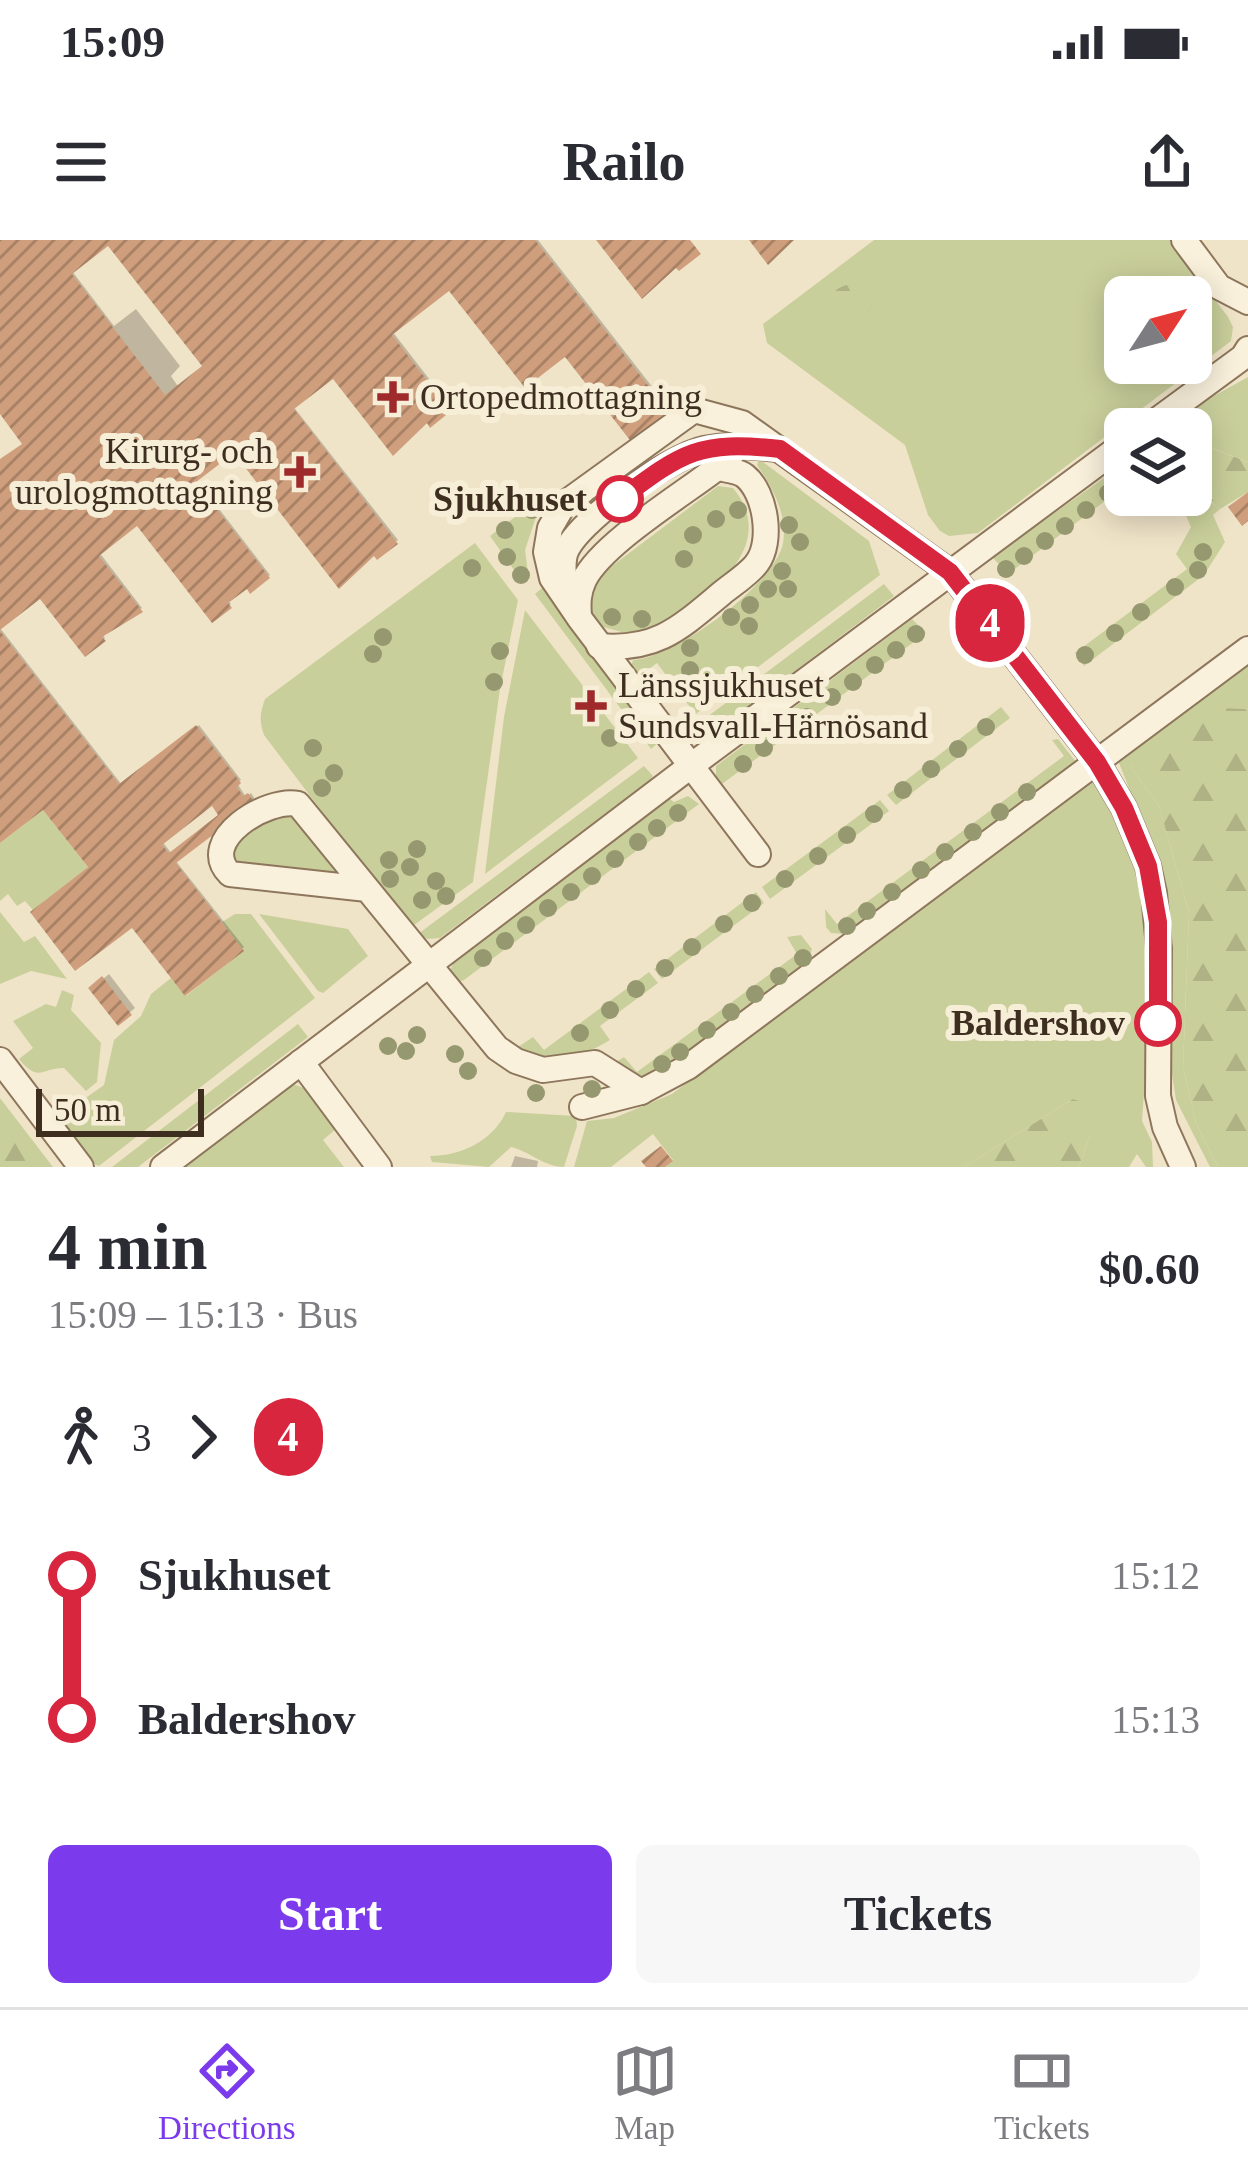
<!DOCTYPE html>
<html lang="en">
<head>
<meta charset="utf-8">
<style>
	body { margin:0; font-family:Georgia,serif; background:#f7f7f7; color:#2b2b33; height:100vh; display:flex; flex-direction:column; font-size:45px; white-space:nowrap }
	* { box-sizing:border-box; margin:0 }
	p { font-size:39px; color:#7c7c81 }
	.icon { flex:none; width:66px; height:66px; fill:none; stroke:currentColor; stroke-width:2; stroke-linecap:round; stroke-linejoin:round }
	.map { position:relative; height:927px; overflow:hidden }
	.drawer { display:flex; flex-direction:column; background:#fff; flex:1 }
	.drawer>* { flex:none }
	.badge { padding:0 24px; border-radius:39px; font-size:42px; line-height:78px }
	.needle { width:78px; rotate:54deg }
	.controls { position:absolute; left:1104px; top:36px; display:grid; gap:24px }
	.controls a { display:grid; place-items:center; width:108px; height:108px; border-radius:18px; background:#fff; box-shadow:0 6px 30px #0003; font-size:60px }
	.scale { position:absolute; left:36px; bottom:30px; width:168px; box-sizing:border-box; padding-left:12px; border:6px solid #3d2e20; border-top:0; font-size:33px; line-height:42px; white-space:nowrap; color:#3d2e20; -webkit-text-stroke:9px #f7eed8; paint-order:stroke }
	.map>.badge { position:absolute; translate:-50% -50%; box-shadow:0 0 0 6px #fff }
	.legs { display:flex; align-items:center; gap:18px; height:132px; padding:0 48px; font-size:39px }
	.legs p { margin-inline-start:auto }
	.summary { display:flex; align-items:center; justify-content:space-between; height:204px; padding:0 48px }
	h1 { font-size:66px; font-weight:600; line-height:90px }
	.cta { display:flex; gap:24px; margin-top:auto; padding:24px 48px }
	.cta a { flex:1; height:138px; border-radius:18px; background:#7c3aed; color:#fff; font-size:48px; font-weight:600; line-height:138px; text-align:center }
	.cta a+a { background:#f7f7f7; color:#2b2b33 }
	ul { padding:0 48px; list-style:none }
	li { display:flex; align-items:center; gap:42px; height:144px; font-size:45px }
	li i { display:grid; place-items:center; width:18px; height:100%; margin:0 15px; background:currentColor }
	li i::after { content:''; width:30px; height:30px; margin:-15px; border:9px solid; border-radius:50%; background:#fff }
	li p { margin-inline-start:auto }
	li:first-child i { background:linear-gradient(#0000 50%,currentColor 0) }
	li:last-child i { background:linear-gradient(currentColor 50%,#0000 0) }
	.status { display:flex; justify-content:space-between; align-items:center; height:84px; padding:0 60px; background:#fff; direction:ltr }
	.status svg { height:33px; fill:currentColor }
	header { display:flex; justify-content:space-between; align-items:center; height:156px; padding:0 48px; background:#fff; font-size:54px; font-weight:600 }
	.menu { display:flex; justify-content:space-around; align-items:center; height:168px; border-top:3px solid #e1e1e2; background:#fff; font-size:33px; color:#7c7c81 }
	.menu a { display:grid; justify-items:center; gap:6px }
	.menu .current { color:#7c3aed }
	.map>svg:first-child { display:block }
	.green { fill:#c9cf9b; fill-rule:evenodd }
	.forest { fill:url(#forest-firs) }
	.shadow { fill:#0003; fill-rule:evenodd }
	.building { fill:url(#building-hatch); fill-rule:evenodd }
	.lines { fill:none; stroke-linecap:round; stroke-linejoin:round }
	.minor-casing { stroke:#8d765c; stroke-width:28 }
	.minor { stroke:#faf1dc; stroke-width:24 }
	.tree { fill:#96986f }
	.line-1-casing { stroke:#fff; stroke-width:27 }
	.line-1 { stroke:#d7263d; stroke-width:18 }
	.poi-dot { fill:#9e2a2b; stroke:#f7eed8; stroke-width:4.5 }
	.stop-1-dot { fill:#fff; stroke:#d7263d; stroke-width:6 }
	.labels { text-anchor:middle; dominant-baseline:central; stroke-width:12; stroke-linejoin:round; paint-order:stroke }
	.poi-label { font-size:36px; fill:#3d2e20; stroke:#f7eed8; text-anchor:start }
	.stop-label { font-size:36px; font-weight:bold; fill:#3d2e20; stroke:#f7eed8; text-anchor:end }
</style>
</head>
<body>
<div class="status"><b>15:09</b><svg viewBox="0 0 49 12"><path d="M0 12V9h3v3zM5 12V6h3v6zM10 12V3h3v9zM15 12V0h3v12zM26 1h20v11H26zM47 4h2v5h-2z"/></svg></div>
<header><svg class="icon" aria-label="menu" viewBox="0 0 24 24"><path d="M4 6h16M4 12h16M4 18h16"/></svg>Railo<svg class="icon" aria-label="share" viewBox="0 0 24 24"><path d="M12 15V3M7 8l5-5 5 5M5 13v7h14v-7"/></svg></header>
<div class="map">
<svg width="1248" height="927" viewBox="0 0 1248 927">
	<defs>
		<pattern id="forest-firs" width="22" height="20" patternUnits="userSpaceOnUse" patternTransform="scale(3)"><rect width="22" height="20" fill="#c9cf9b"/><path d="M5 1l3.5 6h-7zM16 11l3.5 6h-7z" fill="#aeb285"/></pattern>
		<pattern id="building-hatch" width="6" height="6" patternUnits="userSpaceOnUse" patternTransform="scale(3)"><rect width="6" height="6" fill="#cf9f7d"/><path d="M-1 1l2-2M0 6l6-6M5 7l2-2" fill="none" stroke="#a98266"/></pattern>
	</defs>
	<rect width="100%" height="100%" fill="#f0e4c8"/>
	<g class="green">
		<path d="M874,0H1170L1228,77L1233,87L1231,101L978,293L949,296L940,291L928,275L905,205L767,103L763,84ZM1125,57H1191V123H1125Z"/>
		<polygon points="1248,137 1248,222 1201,204 1191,216 1191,189 1165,189 1196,166"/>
		<path d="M759,219L869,301L880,335L677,488L673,481L690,467L657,423L639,437L631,427L633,420C672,419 776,344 783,303C788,275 772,247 757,225Z"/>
		<polygon points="1191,225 1200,254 1220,269 1213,275 1225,302 1204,335 1084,426 1075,413 1187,329 1176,314 1191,287 1177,255 1191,255"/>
		<polygon points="1118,228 1125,229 1125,246 1008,334 992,317"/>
		<path d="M718,246L733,248C787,314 689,372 636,396L600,386C586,367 587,354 600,335Z"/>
		<polygon points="528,267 536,277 525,310 528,333 521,340 490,296"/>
		<path d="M475,303L518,360L500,449L473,642L410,688L264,495C259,481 260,473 265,459Z"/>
		<polygon points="884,344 894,356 713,493 699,496 687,492"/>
		<polygon points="542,348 660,501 651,509 535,354"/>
		<polygon points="525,370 638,518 485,634 504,477"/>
		<polygon points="912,379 926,393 722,544 716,539 716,526"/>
		<polygon points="1248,418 1248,469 1225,468 1130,526 1159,566 1189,673 1183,827 1196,883 1218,927 1210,927 1176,860 1170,821 1173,703 1163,636 1116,515"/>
		<polygon points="1001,467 1010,478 896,565 887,555"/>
		<polygon points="1058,499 1076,522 845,694 831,693 826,687 825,669 837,684 1064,516 1052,500"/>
		<polygon points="644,526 653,536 650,540 440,698 428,699 418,694"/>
		<polygon points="1087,537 1103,552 1116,577 1147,663 1152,741 1142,881 1152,902 1153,927 1146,927 1137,914 1129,927 1079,927 1090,895 1073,859 964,927 665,927 673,920 653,894 611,927 574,927 587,881 614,878 672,854"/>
		<polygon points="688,556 699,564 464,740 457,743 447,736 454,722 670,559 674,562"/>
		<polygon points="880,560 889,571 770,659 762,647"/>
		<polygon points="43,570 88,627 33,670 25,661 17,666 8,654 0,661 0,603"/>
		<path d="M284,573L295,576L339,629L338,635L240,624L231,612C242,595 265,578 284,573Z"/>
		<polygon points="756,652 764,663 662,739 654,729"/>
		<polygon points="0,672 24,702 35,696 67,739 31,731 0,744"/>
		<polygon points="235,674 251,674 315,758 99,926 90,922 60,883 60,876 104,845 114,800 141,776 151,754 171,738 186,756 243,711 222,682"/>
		<polygon points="259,674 348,689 368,716 323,753 318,751"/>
		<polygon points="801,695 812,709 808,723 646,842 613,824 624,817 637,832 797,714 787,697"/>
		<path d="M649,732L658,743L600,786L610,800C581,818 550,825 518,807L533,797L544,810Z"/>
		<path d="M62,750L74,755L71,770L101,803L97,842L86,851L64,828C41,828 39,843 19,819L33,808L13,781L46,764L56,767Z"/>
		<polygon points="298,784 308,797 138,927 112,927"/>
		<polygon points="295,845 304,848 336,889 323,900 344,927 181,927 285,846"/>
		<path d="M506,872L576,876L577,886L564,927C544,927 531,912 511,907L489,927L432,922L430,916C460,916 493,901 506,872Z"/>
	</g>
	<g class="forest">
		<path d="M859,43L873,61C870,74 855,85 842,89L824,70C830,51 840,44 859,43Z"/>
		<path d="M1200,204L1248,222V252L1220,269C1200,254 1191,242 1191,216Z"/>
		<polygon points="1225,468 1248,469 1248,927 1218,927 1196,883 1183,827 1189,673 1159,566 1130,526 1198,474"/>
		<polygon points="0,858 53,927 0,927"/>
		<polygon points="1073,859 1090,865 1090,895 1079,927 964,927"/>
	</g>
	<g class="shadow">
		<path d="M0,0H538L671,171L634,200L566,112L449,46L392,91L451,167L431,183L333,135L293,166L398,300L378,316L234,209L196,239L270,335L228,360L231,364L212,379L138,282L99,312L142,368L102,393L105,398L85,413L40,355L0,386V222L26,204L0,169ZM109,2L207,128L179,148L171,136L180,126L136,69L114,86L72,31Z"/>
		<path d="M0,388L122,545L199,485L241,540L237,543L246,557L251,553L255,559L175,620L244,707L186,752L92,628L54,558L0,600ZM212,562L222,575L172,614L162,601Z"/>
		<polygon points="109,734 135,768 118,782 92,748"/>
		<polygon points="515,916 538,921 537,927 511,927"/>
	</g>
	<g class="building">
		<path d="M0,0H535L671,175L633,204L565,117L525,148L449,51L392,95L451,171L430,188L427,183L393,216L333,139L294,169L398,304L377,320L374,316L339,349L234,213L196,242L270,338L250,354L247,349L228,363L232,368L212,383L137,286L99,316L143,372L102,397L106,401L85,417L40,359L0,390V219L22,204L0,174ZM108,6L202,126L165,155L72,34Z"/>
		<polygon points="596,0 690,0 701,14 679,31 676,28 642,59"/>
		<polygon points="749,0 794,0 768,25"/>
		<polygon points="1248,252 1248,281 1242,286 1228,267"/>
		<path d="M0,391L119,544L196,485L241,543L237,547L243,556L248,553L255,563L176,623L244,711L185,756L132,688L75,731L30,672L88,627L43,570L0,603ZM212,566L218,575L169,613L162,605Z"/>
		<polygon points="102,736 132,775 118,786 88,748"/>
		<polygon points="661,906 673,921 665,927 646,927 641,921"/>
	</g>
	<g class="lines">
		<g class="minor-casing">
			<g id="minor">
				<polyline points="1184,0 1219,47 1248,62"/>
				<polyline points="1145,189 1243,117 1248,109"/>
				<path d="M565,351C564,340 562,325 565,314C575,282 671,216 704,209C728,204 753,206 778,209"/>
				<path d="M579,377C578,363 578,353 584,340C603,301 694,248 730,218"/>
				<path d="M599,406C657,411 680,388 722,353C733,344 749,334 757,323C773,302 766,253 745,236C739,231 726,230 719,228"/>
				<polyline points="758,614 580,379 552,338 546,312 550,288 564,264 694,170 742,183 950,332 1097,522 1124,568 1148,626 1154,653 1159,708 1158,856 1165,887 1183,927"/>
				<path d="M367,649L230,634C196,600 268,557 298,564L497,808L516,821L543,830L595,823L641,852"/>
				<polyline points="0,820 81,927"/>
				<polyline points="301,822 379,927"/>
				<polyline points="582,867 641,852 688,827 1248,409"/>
				<polyline points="163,927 692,525 1125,203"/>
			</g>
		</g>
		<use href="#minor" class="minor"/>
	</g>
	<g class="tree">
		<circle cx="1108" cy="253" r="9"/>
		<circle cx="532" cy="270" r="9"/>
		<circle cx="738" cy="270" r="9"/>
		<circle cx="1086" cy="270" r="9"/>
		<circle cx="716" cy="279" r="9"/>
		<circle cx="789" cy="285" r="9"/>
		<circle cx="1065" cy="286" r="9"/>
		<circle cx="505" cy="290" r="9"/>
		<circle cx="693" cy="295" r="9"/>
		<circle cx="1045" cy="301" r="9"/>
		<circle cx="800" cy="302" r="9"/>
		<circle cx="1203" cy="312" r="9"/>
		<circle cx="1024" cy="316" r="9"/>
		<circle cx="507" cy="317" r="9"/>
		<circle cx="684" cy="319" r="9"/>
		<circle cx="472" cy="328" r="9"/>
		<circle cx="1006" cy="329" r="9"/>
		<circle cx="1198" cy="330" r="9"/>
		<circle cx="782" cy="331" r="9"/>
		<circle cx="521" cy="335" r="9"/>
		<circle cx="1175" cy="347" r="9"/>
		<circle cx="768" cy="349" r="9"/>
		<circle cx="788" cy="349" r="9"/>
		<circle cx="750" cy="365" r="9"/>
		<circle cx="1141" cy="372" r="9"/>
		<circle cx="612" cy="377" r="9"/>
		<circle cx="731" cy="377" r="9"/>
		<circle cx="642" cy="379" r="9"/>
		<circle cx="749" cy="386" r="9"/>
		<circle cx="1115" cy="393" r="9"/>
		<circle cx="916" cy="394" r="9"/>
		<circle cx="383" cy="397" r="9"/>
		<circle cx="690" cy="408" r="9"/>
		<circle cx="896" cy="410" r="9"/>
		<circle cx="500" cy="411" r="9"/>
		<circle cx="373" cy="414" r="9"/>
		<circle cx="1085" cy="415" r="9"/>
		<circle cx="875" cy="425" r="9"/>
		<circle cx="690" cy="430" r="9"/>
		<circle cx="494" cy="442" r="9"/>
		<circle cx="853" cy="442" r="9"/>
		<circle cx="832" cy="457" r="9"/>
		<circle cx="807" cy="477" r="9"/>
		<circle cx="986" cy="487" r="9"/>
		<circle cx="786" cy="492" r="9"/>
		<circle cx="610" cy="498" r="9"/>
		<circle cx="313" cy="508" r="9"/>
		<circle cx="764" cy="508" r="9"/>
		<circle cx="958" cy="509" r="9"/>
		<circle cx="743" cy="524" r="9"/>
		<circle cx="931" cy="529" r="9"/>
		<circle cx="334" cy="533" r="9"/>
		<circle cx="322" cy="548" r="9"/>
		<circle cx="903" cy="550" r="9"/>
		<circle cx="1027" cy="552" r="9"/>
		<circle cx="1000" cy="572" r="9"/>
		<circle cx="678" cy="573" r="9"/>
		<circle cx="874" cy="574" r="9"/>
		<circle cx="657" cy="588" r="9"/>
		<circle cx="973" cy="592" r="9"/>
		<circle cx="847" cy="595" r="9"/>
		<circle cx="638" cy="602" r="9"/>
		<circle cx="417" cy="609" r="9"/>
		<circle cx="945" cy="612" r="9"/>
		<circle cx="818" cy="616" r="9"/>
		<circle cx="615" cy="619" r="9"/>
		<circle cx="389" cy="620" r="9"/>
		<circle cx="410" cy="627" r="9"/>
		<circle cx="921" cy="630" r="9"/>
		<circle cx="592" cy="636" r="9"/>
		<circle cx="390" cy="639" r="9"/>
		<circle cx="785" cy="639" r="9"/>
		<circle cx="436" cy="641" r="9"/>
		<circle cx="571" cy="652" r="9"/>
		<circle cx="892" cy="652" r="9"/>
		<circle cx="446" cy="656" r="9"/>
		<circle cx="422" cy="660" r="9"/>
		<circle cx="752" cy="663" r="9"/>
		<circle cx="548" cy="668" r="9"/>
		<circle cx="867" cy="671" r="9"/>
		<circle cx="724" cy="684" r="9"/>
		<circle cx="526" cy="685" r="9"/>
		<circle cx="847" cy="686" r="9"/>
		<circle cx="505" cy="701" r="9"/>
		<circle cx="692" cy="707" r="9"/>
		<circle cx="483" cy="718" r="9"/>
		<circle cx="803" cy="718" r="9"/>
		<circle cx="665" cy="728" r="9"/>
		<circle cx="779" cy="736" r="9"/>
		<circle cx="636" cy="749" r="9"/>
		<circle cx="755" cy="754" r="9"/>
		<circle cx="610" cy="770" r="9"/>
		<circle cx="731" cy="772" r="9"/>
		<circle cx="707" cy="790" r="9"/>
		<circle cx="580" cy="793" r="9"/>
		<circle cx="417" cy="795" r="9"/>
		<circle cx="388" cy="806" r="9"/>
		<circle cx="406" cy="811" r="9"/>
		<circle cx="680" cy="812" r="9"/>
		<circle cx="455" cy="814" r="9"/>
		<circle cx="662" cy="824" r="9"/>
		<circle cx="468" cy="831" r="9"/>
		<circle cx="592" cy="849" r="9"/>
		<circle cx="536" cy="853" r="9"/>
	</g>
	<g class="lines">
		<g class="line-1-casing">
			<path id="line-1" d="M620,259C683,212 699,200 780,209L950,332L1097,522L1124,568L1148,626L1158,682V783"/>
		</g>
		<use href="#line-1" class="line-1"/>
	</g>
	<g class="poi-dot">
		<path d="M387 139h12v12h12v12h-12v12h-12v-12h-12v-12h12z"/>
		<path d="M294 214h12v12h12v12h-12v12h-12v-12h-12v-12h12z"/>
		<path d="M585 448h12v12h12v12h-12v12h-12v-12h-12v-12h12z"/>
	</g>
	<g class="stop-1-dot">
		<circle cx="620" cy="259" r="21"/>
		<circle cx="1158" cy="783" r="21"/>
	</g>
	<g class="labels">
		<g class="poi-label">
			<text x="420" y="157">Ortopedmottagning</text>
			<text x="273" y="211" text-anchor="end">Kirurg- och<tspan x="273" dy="41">urologmottagning</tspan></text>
			<text x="618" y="445">Länssjukhuset<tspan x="618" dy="41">Sundsvall-Härnösand</tspan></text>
		</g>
		<g class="stop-label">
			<text x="587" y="259">Sjukhuset</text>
			<text x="1125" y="783">Baldershov</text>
		</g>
	</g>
</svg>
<div class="controls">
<a><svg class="needle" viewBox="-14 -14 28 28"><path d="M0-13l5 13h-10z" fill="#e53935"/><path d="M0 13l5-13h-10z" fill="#7c7c81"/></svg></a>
<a><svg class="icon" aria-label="layers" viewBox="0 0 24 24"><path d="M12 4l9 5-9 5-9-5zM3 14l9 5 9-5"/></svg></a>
</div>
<div class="scale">50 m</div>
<b class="badge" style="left:990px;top:383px;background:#d7263d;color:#fff">4</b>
</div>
<section class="drawer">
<div class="summary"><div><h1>4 min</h1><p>15:09 – 15:13 · Bus</p></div><b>$0.60</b></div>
<div class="legs"><svg class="icon" aria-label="walk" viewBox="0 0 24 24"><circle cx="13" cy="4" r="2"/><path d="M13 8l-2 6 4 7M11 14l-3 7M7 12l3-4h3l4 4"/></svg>3<svg class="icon" aria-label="forward" viewBox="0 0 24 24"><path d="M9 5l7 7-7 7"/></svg><b class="badge" style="background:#d7263d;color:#fff">4</b></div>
<ul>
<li><i style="color:#d7263d"></i><b>Sjukhuset</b><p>15:12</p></li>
<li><i style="color:#d7263d"></i><b>Baldershov</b><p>15:13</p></li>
</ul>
<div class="cta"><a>Start</a><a>Tickets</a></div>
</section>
<nav class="menu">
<a class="current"><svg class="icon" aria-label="directions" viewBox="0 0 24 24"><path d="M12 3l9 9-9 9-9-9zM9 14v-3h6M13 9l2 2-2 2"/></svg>Directions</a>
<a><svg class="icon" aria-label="map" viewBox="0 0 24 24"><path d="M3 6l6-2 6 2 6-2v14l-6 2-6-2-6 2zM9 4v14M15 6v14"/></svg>Map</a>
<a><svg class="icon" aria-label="tickets" viewBox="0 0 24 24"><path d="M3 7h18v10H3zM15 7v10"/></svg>Tickets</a>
</nav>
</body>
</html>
